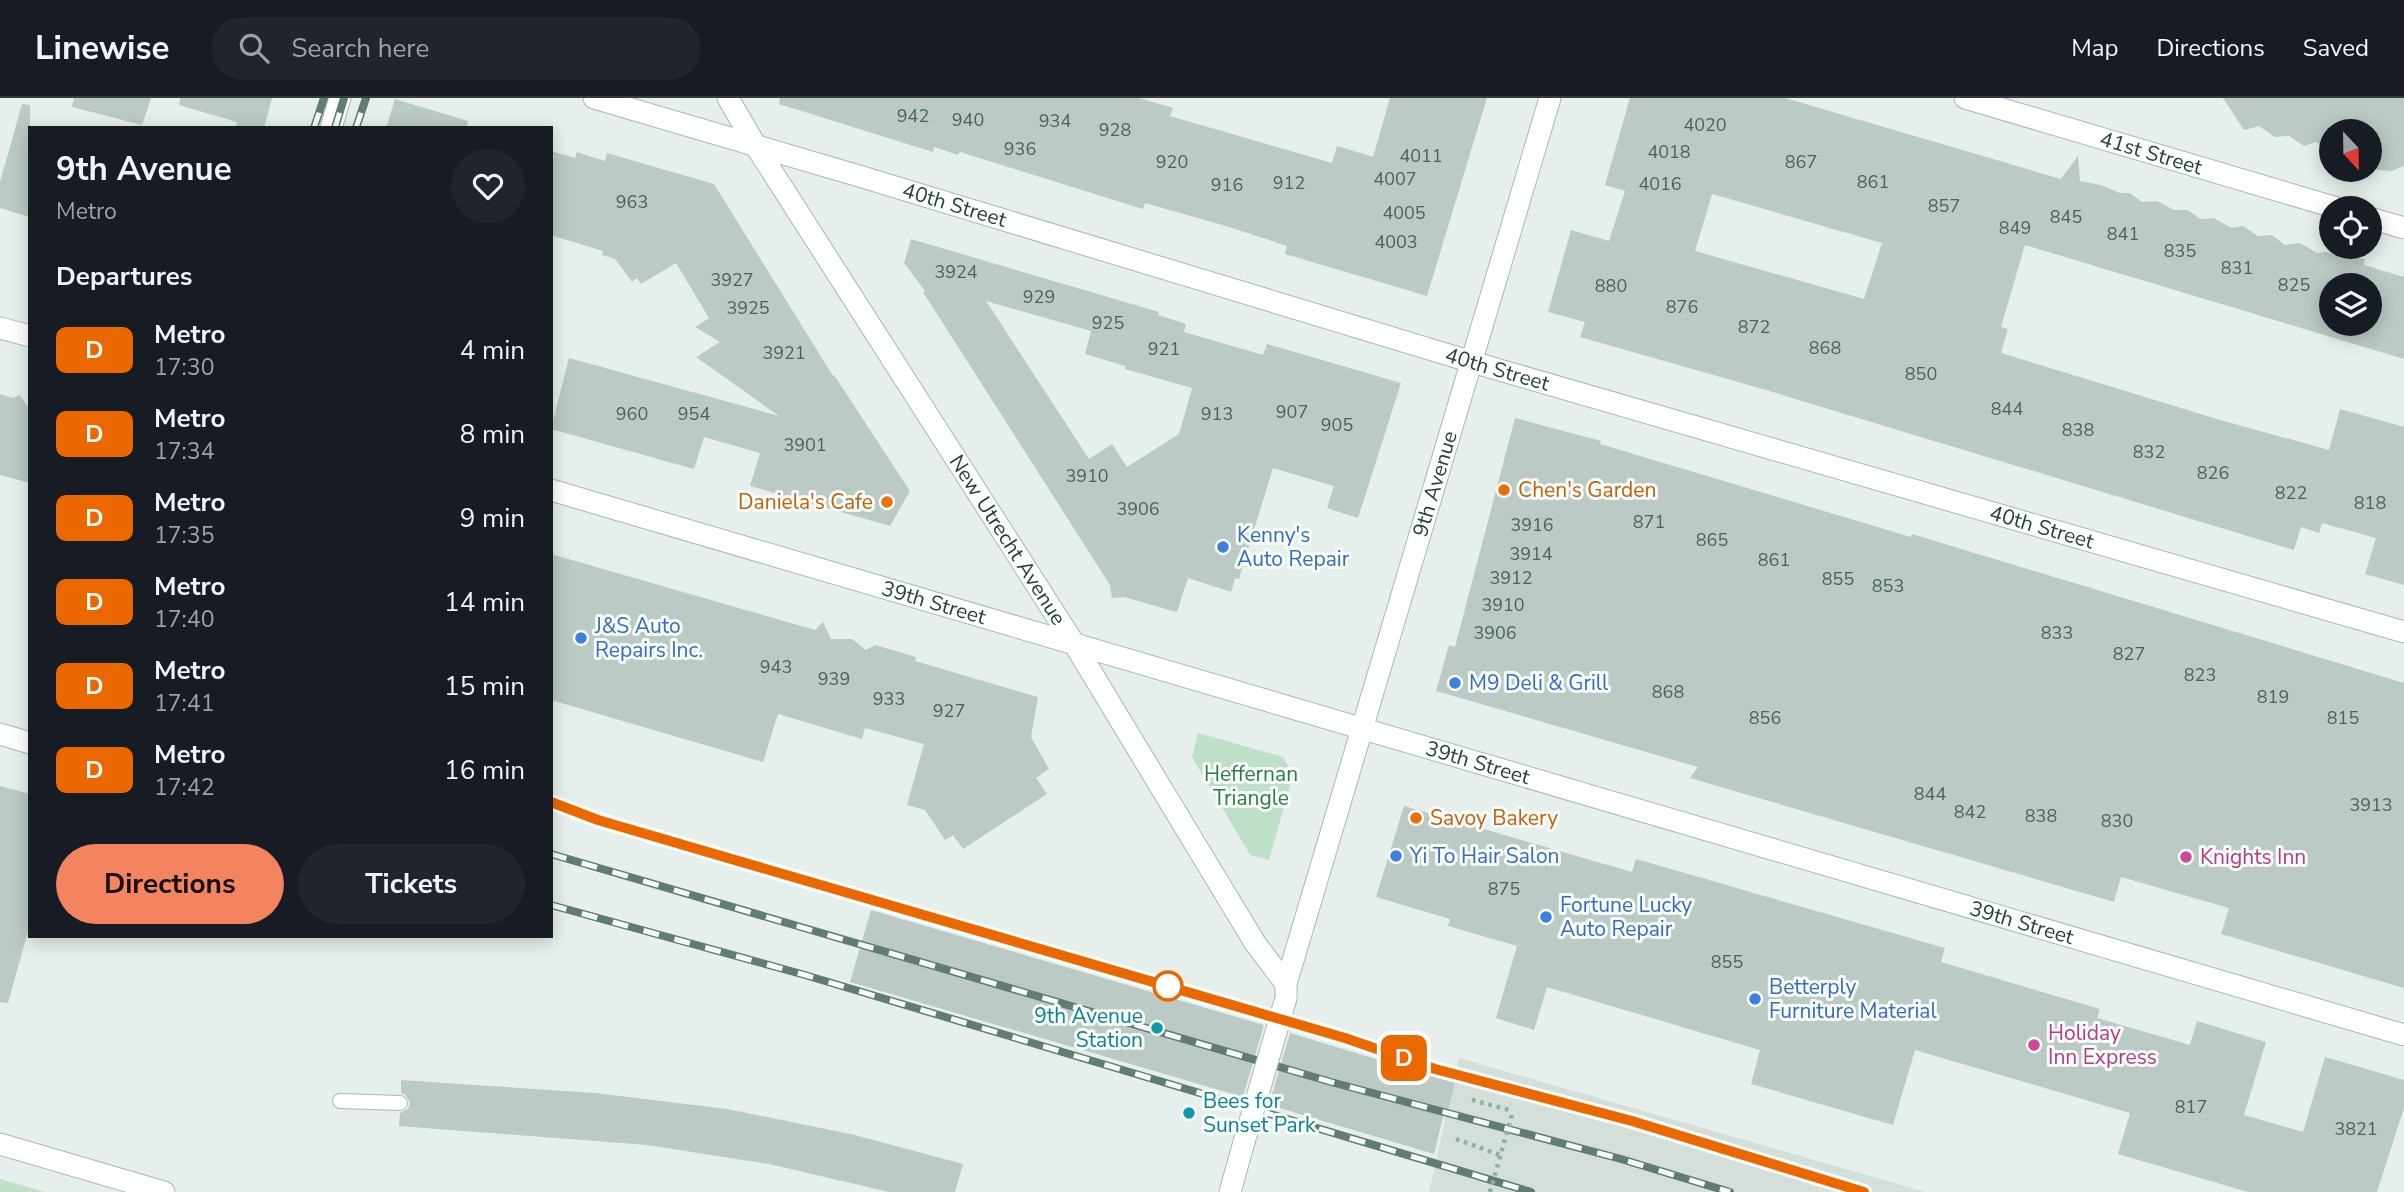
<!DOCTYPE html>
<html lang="en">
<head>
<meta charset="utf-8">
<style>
	body { margin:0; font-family:"Nunito Sans",sans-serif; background:#20242c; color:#f1f3f6; height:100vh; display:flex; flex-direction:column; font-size:26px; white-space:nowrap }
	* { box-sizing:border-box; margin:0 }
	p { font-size:23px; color:#9ea1a6 }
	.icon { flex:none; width:38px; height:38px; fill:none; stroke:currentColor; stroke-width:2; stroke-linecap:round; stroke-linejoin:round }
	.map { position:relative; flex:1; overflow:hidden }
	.sheet { position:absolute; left:28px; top:28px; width:525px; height:812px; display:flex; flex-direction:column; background:#171b24; border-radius:0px; box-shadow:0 4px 18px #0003 }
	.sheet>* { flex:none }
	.badge { padding:0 14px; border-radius:10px; font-size:24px; line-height:46px }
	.needle { width:46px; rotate:158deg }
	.tools { position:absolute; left:2319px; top:21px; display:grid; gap:14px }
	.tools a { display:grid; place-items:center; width:63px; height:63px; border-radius:50%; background:#171b24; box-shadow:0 4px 18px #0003; font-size:35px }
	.map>.badge { position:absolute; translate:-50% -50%; box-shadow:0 0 0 4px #fff }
	h2 { padding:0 28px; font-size:26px; line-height:63px }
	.round { display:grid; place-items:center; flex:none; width:74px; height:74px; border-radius:37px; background:#20242c }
	.overview { display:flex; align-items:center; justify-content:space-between; height:119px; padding:0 28px }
	h1 { font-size:33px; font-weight:700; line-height:52px }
	.button { display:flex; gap:14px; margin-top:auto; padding:14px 28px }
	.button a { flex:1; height:80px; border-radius:42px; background:#f4845f; color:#111; font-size:28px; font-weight:700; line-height:80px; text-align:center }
	.button a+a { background:#20242c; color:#f1f3f6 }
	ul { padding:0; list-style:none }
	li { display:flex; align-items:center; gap:21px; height:84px; padding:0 28px }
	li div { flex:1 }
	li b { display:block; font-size:26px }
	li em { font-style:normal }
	li .badge { min-width:77px; font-weight:700; text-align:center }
	header { display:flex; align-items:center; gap:42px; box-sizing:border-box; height:98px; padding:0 35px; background:#171b24; border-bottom:2px solid #363941 }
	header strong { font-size:33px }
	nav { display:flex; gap:38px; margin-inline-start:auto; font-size:24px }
	.search { width:490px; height:63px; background:#20242c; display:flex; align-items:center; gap:18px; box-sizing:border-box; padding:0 24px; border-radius:38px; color:#9ea1a6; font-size:26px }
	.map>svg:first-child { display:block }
	.built { fill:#d4dfda }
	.green { fill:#bfe0c8 }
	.building { fill:#bbcac4; fill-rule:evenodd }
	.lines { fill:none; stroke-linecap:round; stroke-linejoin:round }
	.service-casing { stroke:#a8b8b2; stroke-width:16 }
	.minor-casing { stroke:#a8b8b2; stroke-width:23 }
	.tertiary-casing { stroke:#a8b8b2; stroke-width:23 }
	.secondary-casing { stroke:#a4bbb3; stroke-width:23 }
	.path { stroke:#86b3a5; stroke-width:4.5; stroke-dasharray:3.5 5; stroke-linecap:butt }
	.service { stroke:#fff; stroke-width:14 }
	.minor { stroke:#fff; stroke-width:21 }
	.tertiary { stroke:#fff; stroke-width:21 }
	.secondary { stroke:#fff; stroke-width:21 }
	.rail-casing { stroke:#5f7d75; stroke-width:8 }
	.rail { stroke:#f7fbf9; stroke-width:5; stroke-dasharray:16; stroke-linecap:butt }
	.minor-bridge-casing { stroke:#a8b8b2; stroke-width:23; stroke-linecap:butt }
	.path-bridge { stroke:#86b3a5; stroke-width:4.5; stroke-dasharray:3.5 5; stroke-linecap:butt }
	.minor-bridge { stroke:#fff; stroke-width:21 }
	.line-casing { stroke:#fff; stroke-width:16 }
	.line { stroke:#eb6800; stroke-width:10 }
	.food-dot { fill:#e8710a; stroke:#f7fbf9; stroke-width:2.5 }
	.shop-dot { fill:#3f7fe0; stroke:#f7fbf9; stroke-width:2.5 }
	.hotel-dot { fill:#d1479c; stroke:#f7fbf9; stroke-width:2.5 }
	.stop-dot { fill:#fff; stroke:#eb6800; stroke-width:3.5 }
	.culture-dot { fill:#0f9aa8; stroke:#f7fbf9; stroke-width:2.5 }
	.labels { text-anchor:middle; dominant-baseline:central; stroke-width:6; stroke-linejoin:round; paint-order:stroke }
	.number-label { font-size:18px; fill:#4a645c }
	.street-label { font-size:21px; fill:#24423a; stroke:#f7fbf9 }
	.food-label { font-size:21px; fill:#c56008; stroke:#f7fbf9; text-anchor:start }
	.shop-label { font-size:21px; fill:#366cbe; stroke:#f7fbf9; text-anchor:start }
	.park-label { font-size:21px; fill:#2d7a4b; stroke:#f7fbf9 }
	.hotel-label { font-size:21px; fill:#b23c85; stroke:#f7fbf9; text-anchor:start }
	.culture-label { font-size:21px; fill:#0d838f; stroke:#f7fbf9; text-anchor:end }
</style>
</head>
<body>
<header>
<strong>Linewise</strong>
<div class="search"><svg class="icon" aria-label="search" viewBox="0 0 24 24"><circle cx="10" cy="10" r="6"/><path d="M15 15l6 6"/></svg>Search here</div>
<nav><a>Map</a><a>Directions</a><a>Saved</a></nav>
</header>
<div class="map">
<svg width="2404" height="1094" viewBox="0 0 2404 1094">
	<rect width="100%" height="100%" fill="#e6efeb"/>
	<polygon class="built" points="1459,960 1926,1094 1429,1094"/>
	<g class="green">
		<polygon points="1198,635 1283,659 1293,677 1269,762 1250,757 1192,659"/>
		<polygon points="0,1081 44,1094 0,1094"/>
	</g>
	<g class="building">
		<polygon points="74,0 151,0 142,27 72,9"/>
		<polygon points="180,0 272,0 264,30 236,30 237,24 179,7"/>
		<polygon points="780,0 1139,0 1173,10 1170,18 1332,65 1337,48 1373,59 1390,0 1487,0 1427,198 1285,156 1287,148 1226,128 1145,105 1143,111 960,54 958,57 934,49 933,54 779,6"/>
		<path d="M1630,0H1785L2061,81L2078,58L2080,83L2101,87L2120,95H2130L2142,104L2157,103L2174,112H2188L2200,121L2214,120L2231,130L2243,128L2258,138L2272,137L2285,147L2300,145L2317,155L2326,154L2365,161L2364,167L2404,179V261L2025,147L2001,229L2008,231L2001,255L2217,321L2329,352L2340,311L2404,329V487L2365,476L2376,440L2322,425L2319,435L2301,429L2294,452L1766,292L1580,239L1585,224L1548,214L1571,132L1609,143L1625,93L1605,87ZM1712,96L1882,145L1864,201L1695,153ZM2331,187H2370V226H2331Z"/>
		<polygon points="2223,0 2404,0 2404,68 2392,73 2370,71 2370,33 2331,33 2331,55 2316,44 2304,48 2289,38 2275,39 2259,28 2244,32"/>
		<polygon points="395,1 468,23 467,30 386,30"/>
		<polygon points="22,6 30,7 30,119 0,110 0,84"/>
		<polygon points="551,53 575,60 577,54 605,63 607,55 714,86 833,278 834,277 910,393 890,428 750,388 760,355 704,339 694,371 551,331 569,260 779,318 696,259 720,244 695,229 709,220 676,165 641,186 637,180 632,184 615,161 602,157 603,153 551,137"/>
		<path d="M911,141L1159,214L1158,217L1186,226L1184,234L1263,257L1267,246L1401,285L1358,420L1327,410L1334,388L1273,370L1239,481L1235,480L1231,494L1188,480L1177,514L1124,499L1112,500L1110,487L923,194L925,193L904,165ZM986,203L1091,233L1085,256L1125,268V271L1192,290L1179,336L1127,369L1112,346L1089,361Z"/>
		<polygon points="0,296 13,300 20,297 30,312 30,385 0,377"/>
		<polygon points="1515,320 1601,343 1600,346 1911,439 1912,436 2404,585 2404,890 2221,836 2229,810 2121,779 2114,804 1690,680 1698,669 1436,593 1449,547 1455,549"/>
		<polygon points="551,456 815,532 823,524 831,541 852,541 866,552 875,547 916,559 915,563 1038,599 1031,639 1049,671 1036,680 1047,696 963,751 953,737 945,742 925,712 907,707 924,646 865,630 862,641 778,616 763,664 551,602"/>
		<polygon points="0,688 30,696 30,826 8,905 0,904"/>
		<polygon points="1404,708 1632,774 1636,761 1945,850 1941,864 2100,911 2097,920 2190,947 2197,923 2266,944 2244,1017 2303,1034 2325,959 2404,982 2404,1010 2377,1094 2248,1094 2118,1056 2130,1015 1915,952 1893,1027 1751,986 1760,952 1547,889 1534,932 1496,920 1517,848 1448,828 1450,821 1376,799"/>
		<polygon points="871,812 1264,927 1243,999 850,884"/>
		<polygon points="1290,935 1455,985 1448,1012 1445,1011 1434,1056 1269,1007"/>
		<polygon points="401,982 596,995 727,1011 855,1037 963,1066 955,1094 889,1094 769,1066 647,1047 399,1028 400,1015 408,1011 410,1005 406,997 401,995"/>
	</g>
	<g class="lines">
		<g class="service-casing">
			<polyline id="service" points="340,1003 400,1005"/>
		</g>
		<g class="minor-casing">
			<g id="minor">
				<path id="s1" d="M594,0L859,78L1472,264L2404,534"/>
				<path id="s2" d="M1965,0L2337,110"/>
				<polyline points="331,30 340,0"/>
				<polyline points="2370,120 2404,130"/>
				<polyline points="1073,544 1255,845 1286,886"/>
				<polyline points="0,636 30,645"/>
				<path id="s3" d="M1286,900V886L1550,0"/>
				<polyline points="0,1046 164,1094"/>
				<polyline points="1230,1094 1244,1044"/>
			</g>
		</g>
		<g class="tertiary-casing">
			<g id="tertiary">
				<path id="s4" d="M728,0L757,50L1073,544"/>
			</g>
		</g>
		<g class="secondary-casing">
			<g id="secondary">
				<polyline points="0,230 30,238"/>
				<path id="s5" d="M551,392L2404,937"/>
			</g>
		</g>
		<g class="path">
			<polyline points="1472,1002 1513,1013"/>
			<polyline points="1456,1041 1500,1057"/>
		</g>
		<use href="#service" class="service"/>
		<use href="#minor" class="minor"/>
		<use href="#tertiary" class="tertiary"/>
		<use href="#secondary" class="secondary"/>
		<g class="rail-casing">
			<g id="rail">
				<polyline points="314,30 324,0"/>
				<polyline points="335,30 344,0"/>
				<polyline points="356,30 366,0"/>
				<polyline points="551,704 598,722 1345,941 1435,971 1632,1023 1864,1094"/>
				<polyline points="551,756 1331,984 1621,1061 1730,1094"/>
				<polyline points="551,807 805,877 1531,1094"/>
			</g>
		</g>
		<use href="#rail" class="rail"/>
		<g class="minor-bridge-casing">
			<polyline id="minor-bridge" points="1244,1044 1286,900"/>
		</g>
		<polyline class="path-bridge" points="1490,1094 1513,1013"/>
		<use href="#minor-bridge" class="minor-bridge"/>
	</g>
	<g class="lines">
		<g class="line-casing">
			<polyline id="line" points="551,704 598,722 1345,940 1435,971 1632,1023 1864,1094"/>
		</g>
		<use href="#line" class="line"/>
	</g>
	<g class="food-dot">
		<circle cx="1504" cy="392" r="7"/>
		<circle cx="887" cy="404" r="7"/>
		<circle cx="1416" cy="720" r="7"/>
	</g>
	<g class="shop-dot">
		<circle cx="1223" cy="449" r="7"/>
		<circle cx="581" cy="540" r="7"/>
		<circle cx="1455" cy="585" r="7"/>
		<circle cx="1396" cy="758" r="7"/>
		<circle cx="1546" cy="819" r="7"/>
		<circle cx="1755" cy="901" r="7"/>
	</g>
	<g class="hotel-dot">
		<circle cx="2186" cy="759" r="7"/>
		<circle cx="2034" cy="947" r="7"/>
	</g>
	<circle class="stop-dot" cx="1168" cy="888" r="14"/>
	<g class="culture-dot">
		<circle cx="1157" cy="930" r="7"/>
		<circle cx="1189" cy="1015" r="7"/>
	</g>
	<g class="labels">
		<g class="number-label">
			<text x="913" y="18">942</text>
			<text x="968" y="22">940</text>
			<text x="1055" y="23">934</text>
			<text x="1705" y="27">4020</text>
			<text x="1115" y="32">928</text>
			<text x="1020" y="51">936</text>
			<text x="1669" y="54">4018</text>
			<text x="1421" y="58">4011</text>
			<text x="1172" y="64">920</text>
			<text x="1801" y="64">867</text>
			<text x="1395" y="81">4007</text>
			<text x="1873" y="84">861</text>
			<text x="1289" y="85">912</text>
			<text x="1660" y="86">4016</text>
			<text x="1227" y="87">916</text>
			<text x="632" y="104">963</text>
			<text x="1944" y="108">857</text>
			<text x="1404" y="115">4005</text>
			<text x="2066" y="119">845</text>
			<text x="2015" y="130">849</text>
			<text x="2123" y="136">841</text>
			<text x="1396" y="144">4003</text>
			<text x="2180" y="153">835</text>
			<text x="2237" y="170">831</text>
			<text x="956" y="174">3924</text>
			<text x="732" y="182">3927</text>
			<text x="2294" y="187">825</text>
			<text x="1611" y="188">880</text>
			<text x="1039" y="199">929</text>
			<text x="1682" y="209">876</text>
			<text x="748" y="210">3925</text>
			<text x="1108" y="225">925</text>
			<text x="1754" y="229">872</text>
			<text x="1825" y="250">868</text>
			<text x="1164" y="251">921</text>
			<text x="784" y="255">3921</text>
			<text x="1921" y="276">850</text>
			<text x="2007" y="311">844</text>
			<text x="1292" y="314">907</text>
			<text x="632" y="316">960</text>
			<text x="694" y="316">954</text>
			<text x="1217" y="316">913</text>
			<text x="1337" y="327">905</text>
			<text x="2078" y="332">838</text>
			<text x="805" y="347">3901</text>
			<text x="2149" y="354">832</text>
			<text x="2213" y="375">826</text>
			<text x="1087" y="378">3910</text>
			<text x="2291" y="395">822</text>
			<text x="2370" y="405">818</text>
			<text x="1138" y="411">3906</text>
			<text x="1649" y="424">871</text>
			<text x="1532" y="427">3916</text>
			<text x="1712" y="442">865</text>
			<text x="1531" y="456">3914</text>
			<text x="1774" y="462">861</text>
			<text x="1511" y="480">3912</text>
			<text x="1838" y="481">855</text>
			<text x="1888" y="488">853</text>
			<text x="1503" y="507">3910</text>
			<text x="1495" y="535">3906</text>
			<text x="2057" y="535">833</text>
			<text x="2129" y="556">827</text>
			<text x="776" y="569">943</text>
			<text x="2200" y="577">823</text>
			<text x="834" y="581">939</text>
			<text x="1668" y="594">868</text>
			<text x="2273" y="599">819</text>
			<text x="889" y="601">933</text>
			<text x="949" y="613">927</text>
			<text x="1765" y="620">856</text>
			<text x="2343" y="620">815</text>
			<text x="1930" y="696">844</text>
			<text x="2371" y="707">3913</text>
			<text x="1970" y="714">842</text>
			<text x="2041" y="718">838</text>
			<text x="2117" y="723">830</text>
			<text x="1504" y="791">875</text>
			<text x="1727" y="864">855</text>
			<text x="2191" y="1009">817</text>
			<text x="2356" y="1031">3821</text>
		</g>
		<g class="street-label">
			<text stroke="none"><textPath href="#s2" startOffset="194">41st Street</textPath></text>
			<text stroke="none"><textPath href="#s1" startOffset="376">40th Street</textPath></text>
			<text stroke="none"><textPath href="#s1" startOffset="943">40th Street</textPath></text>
			<text stroke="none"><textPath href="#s3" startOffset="536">9th Avenue</textPath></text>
			<text stroke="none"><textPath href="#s1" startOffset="1510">40th Street</textPath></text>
			<text stroke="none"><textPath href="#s4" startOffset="523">New Utrecht Avenue</textPath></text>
			<text stroke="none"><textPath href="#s5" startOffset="399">39th Street</textPath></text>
			<text stroke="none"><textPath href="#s5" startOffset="966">39th Street</textPath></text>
			<text stroke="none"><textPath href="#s5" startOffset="1533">39th Street</textPath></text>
		</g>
		<g class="food-label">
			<text x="1518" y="392">Chen's Garden</text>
			<text x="873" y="404" text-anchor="end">Daniela's Cafe</text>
			<text x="1430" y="720">Savoy Bakery</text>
		</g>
		<g class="shop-label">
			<text x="1237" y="437">Kenny's<tspan x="1237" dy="24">Auto Repair</tspan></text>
			<text x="595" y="528">J&amp;S Auto<tspan x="595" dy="24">Repairs Inc.</tspan></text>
			<text x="1469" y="585">M9 Deli &amp; Grill</text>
			<text x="1410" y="758">Yi To Hair Salon</text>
			<text x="1560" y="807">Fortune Lucky<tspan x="1560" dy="24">Auto Repair</tspan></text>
			<text x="1769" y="889">Betterply<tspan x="1769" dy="24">Furniture Material</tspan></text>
		</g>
		<g class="park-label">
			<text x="1251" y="676">Heffernan<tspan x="1251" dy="24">Triangle</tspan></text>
		</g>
		<g class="hotel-label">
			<text x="2200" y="759">Knights Inn</text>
			<text x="2048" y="935">Holiday<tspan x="2048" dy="24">Inn Express</tspan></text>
		</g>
		<g class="culture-label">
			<text x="1143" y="918">9th Avenue<tspan x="1143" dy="24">Station</tspan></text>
			<text x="1203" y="1003" text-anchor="start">Bees for<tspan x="1203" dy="24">Sunset Park</tspan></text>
		</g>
	</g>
</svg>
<div class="tools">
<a><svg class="needle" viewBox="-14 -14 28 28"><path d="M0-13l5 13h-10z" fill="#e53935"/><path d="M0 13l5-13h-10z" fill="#9ea1a6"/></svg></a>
<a><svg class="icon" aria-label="locate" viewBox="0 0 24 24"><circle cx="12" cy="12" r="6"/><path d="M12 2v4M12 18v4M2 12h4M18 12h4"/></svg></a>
<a><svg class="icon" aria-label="layers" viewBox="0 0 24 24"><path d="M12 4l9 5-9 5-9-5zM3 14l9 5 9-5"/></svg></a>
</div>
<b class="badge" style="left:1404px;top:960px;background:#eb6800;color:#fff">D</b>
<section class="sheet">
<div class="overview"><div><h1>9th Avenue</h1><p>Metro</p></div><a class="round"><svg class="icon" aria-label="heart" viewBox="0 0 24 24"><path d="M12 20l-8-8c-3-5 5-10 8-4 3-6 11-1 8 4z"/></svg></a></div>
<h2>Departures</h2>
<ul>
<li><span class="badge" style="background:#eb6800;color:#fff">D</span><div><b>Metro</b><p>17:30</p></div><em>4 min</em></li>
<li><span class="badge" style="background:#eb6800;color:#fff">D</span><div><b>Metro</b><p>17:34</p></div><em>8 min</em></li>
<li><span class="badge" style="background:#eb6800;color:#fff">D</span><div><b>Metro</b><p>17:35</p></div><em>9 min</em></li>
<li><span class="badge" style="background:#eb6800;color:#fff">D</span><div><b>Metro</b><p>17:40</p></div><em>14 min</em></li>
<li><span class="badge" style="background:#eb6800;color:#fff">D</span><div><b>Metro</b><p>17:41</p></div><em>15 min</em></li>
<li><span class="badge" style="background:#eb6800;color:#fff">D</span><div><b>Metro</b><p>17:42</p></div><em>16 min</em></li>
</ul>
<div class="button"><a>Directions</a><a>Tickets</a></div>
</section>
</div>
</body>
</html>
